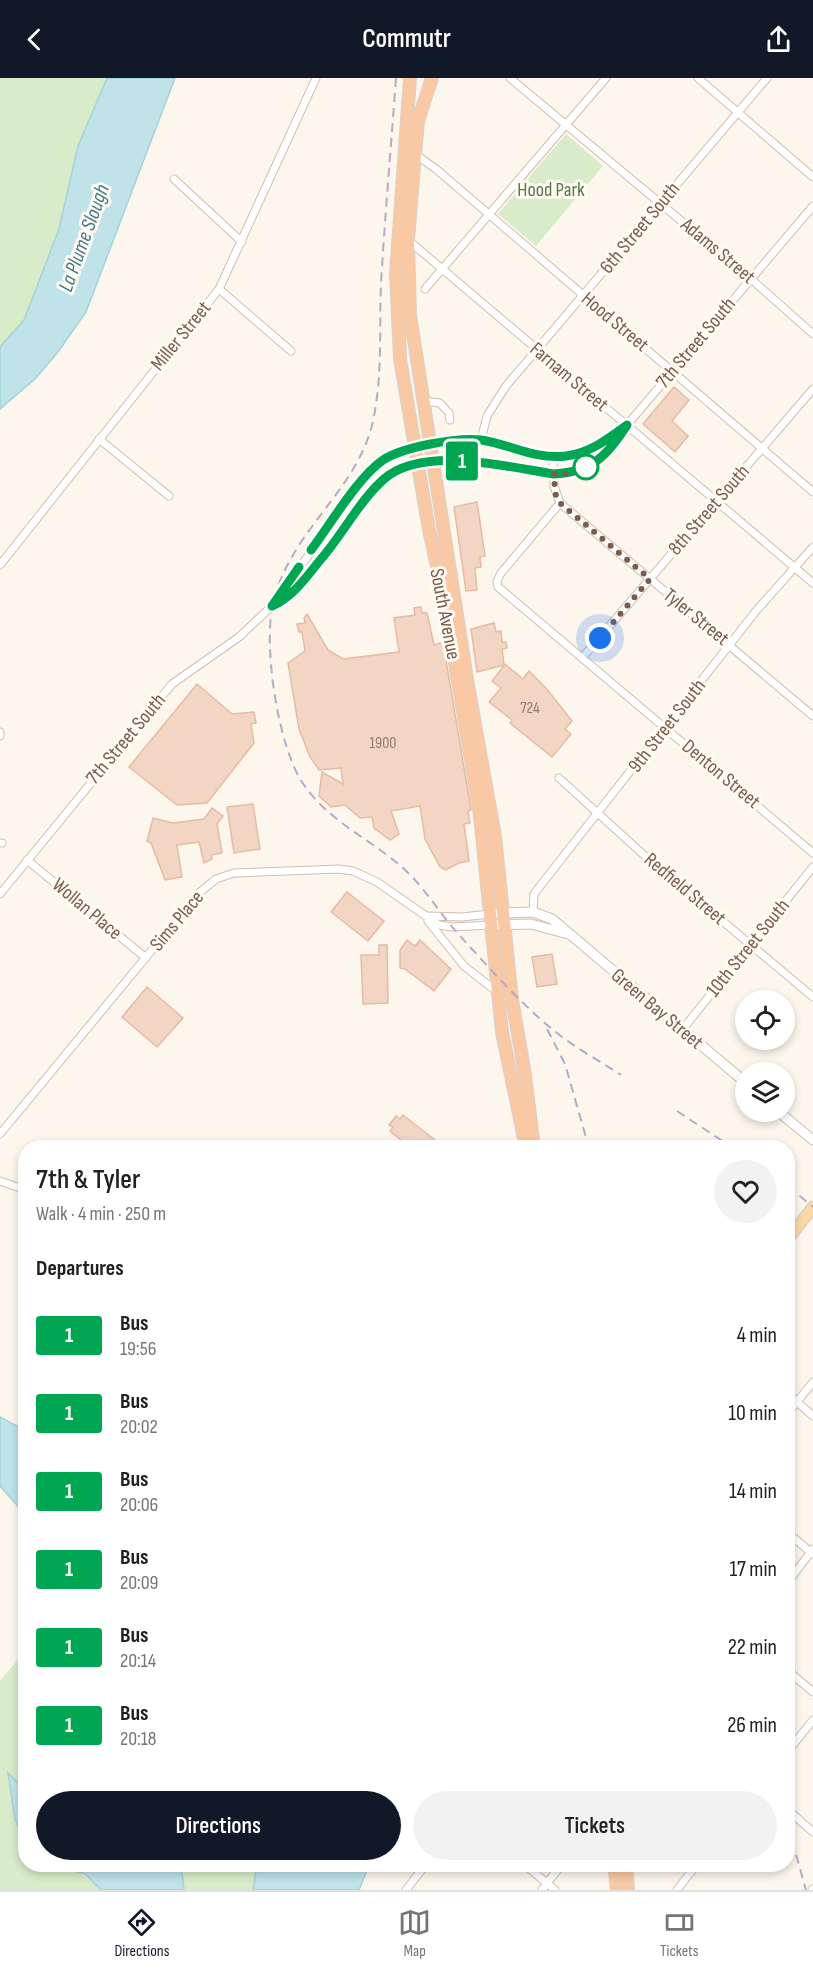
<!DOCTYPE html>
<html lang="en">
<head>
<meta charset="utf-8">
<style>
	body { margin:0; font-family:"Sofia Sans Condensed",sans-serif; background:#f2f2f2; color:#202124; height:100vh; display:flex; flex-direction:column; font-size:22px; white-space:nowrap }
	* { box-sizing:border-box; margin:0 }
	p { font-size:20px; color:#757577 }
	.icon { flex:none; width:33px; height:33px; fill:none; stroke:currentColor; stroke-width:2; stroke-linecap:round; stroke-linejoin:round }
	.map { position:relative; flex:1; overflow:hidden }
	.sheet { position:absolute; left:18px; top:1062px; width:777px; height:732px; display:flex; flex-direction:column; background:#fff; border-radius:24px; box-shadow:0 3px 9px #0003 }
	.sheet>* { flex:none }
	.badge { padding:0 12px; border-radius:4px; font-size:21px; line-height:39px }
	.fabs { position:absolute; left:735px; top:912px; display:grid; gap:12px }
	.fabs a { display:grid; place-items:center; width:60px; height:60px; border-radius:50%; background:#fff; box-shadow:0 3px 9px #0003; font-size:30px }
	.you { position:absolute; width:30px; height:30px; margin:-15px; border:4px solid #fff; border-radius:50%; background:#1a73e8; box-shadow:0 0 0 9px #1a73e833 }
	.map>.badge { position:absolute; translate:-50% -50%; box-shadow:0 0 0 3px #fff }
	h2 { padding:0 18px; font-size:22px; line-height:54px }
	.round { display:grid; place-items:center; flex:none; width:63px; height:63px; border-radius:32px; background:#f2f2f2 }
	.summary { display:flex; align-items:center; justify-content:space-between; height:102px; padding:0 18px }
	h1 { font-size:28px; font-weight:600; line-height:45px }
	.action { display:flex; gap:12px; margin-top:auto; padding:12px 18px }
	.action a { flex:1; height:69px; border-radius:36px; background:#111827; color:#fff; font-size:24px; font-weight:600; line-height:69px; text-align:center }
	.action a+a { background:#f2f2f2; color:#202124 }
	ul { padding:0; list-style:none }
	li { display:flex; align-items:center; gap:18px; height:78px; padding:0 18px }
	li div { flex:1 }
	li b { display:block; font-size:22px }
	li em { font-style:normal }
	li .badge { min-width:66px; font-weight:700; text-align:center }
	header { display:flex; justify-content:space-between; align-items:center; height:78px; padding:0 18px; background:#111827; color:#fff; font-size:27px; font-weight:600 }
	.tab-bar { display:flex; justify-content:space-around; align-items:center; height:84px; border-top:2px solid #e0e0e0; background:#fff; font-size:16px; color:#757577 }
	.tab-bar a { display:grid; justify-items:center; gap:3px }
	.tab-bar .active { color:#111827 }
	.map>svg:first-child { display:block }
	.green { fill:#d8ecc9 }
	.water { fill:#bfe3e8; stroke:#a5d3da; stroke-width:1.5 }
	.building { fill:#f3d5c3; stroke:#e6bba3; stroke-width:1.5 }
	.lines { fill:none; stroke-linecap:round; stroke-linejoin:round }
	.minor-casing { stroke:#d1beb0; stroke-width:9 }
	.tertiary-casing { stroke:#d1beb0; stroke-width:11 }
	.primary-casing { stroke:#dad1cd; stroke-width:13 }
	.trunk-casing { stroke:#dad1cd; stroke-width:14 }
	.minor { stroke:#fff; stroke-width:7 }
	.tertiary { stroke:#fff; stroke-width:9 }
	.primary { stroke:#fbd9a5; stroke-width:10 }
	.trunk { stroke:#f9c8a4; stroke-width:12 }
	.rail { stroke:#b9a8c9; stroke-width:2; stroke-dasharray:9 6; stroke-linecap:butt }
	.line-casing { stroke:#fff; stroke-width:14 }
	.line { stroke:#00a651; stroke-width:9 }
	.walk { stroke:#7a5c4d; stroke-width:6; stroke-dasharray:0 10.8 }
	.stop-dot { fill:#fff; stroke:#00a651; stroke-width:3 }
	.labels { text-anchor:middle; dominant-baseline:central; stroke-width:6; stroke-linejoin:round; paint-order:stroke }
	.number-label { font-size:16px; fill:#987a6a }
	.park-label { font-size:20px; fill:#537a41; stroke:#fffaf3 }
	.street-label { font-size:20px; fill:#7a5c4d; stroke:#fffaf3 }
	.water-label { font-size:21px; font-style:italic; fill:#437c86; stroke:#fffaf3 }
</style>
</head>
<body>
<header><svg class="icon" aria-label="back" viewBox="0 0 24 24"><path d="M15 5l-7 7 7 7"/></svg>Commutr<svg class="icon" aria-label="share" viewBox="0 0 24 24"><path d="M12 15V3M7 8l5-5 5 5M5 13v7h14v-7"/></svg></header>
<div class="map">
<svg width="813" height="1812" viewBox="0 0 813 1812">
	<rect width="100%" height="100%" fill="#fdf6ec"/>
	<g class="green">
		<polygon points="0,0 107,0 78,68 59,151 24,242 0,269"/>
		<polygon points="566,56 603,88 536,168 498,136"/>
		<path d="M25,1573V1718L22,1709L8,1697L15,1741L25,1765L26,1786C59,1787 76,1787 101,1812H0V1603Z"/>
		<polygon points="181,1787 257,1787 253,1812 184,1812"/>
	</g>
	<g class="water">
		<polygon points="107,0 175,0 86,234 58,274 35,301 0,331 0,269 24,242 59,151 78,68"/>
		<polygon points="0,1339 20,1350 25,1349 25,1436 0,1408"/>
		<polygon points="8,1695 22,1709 25,1718 25,1765 15,1741"/>
		<polygon points="257,1786 369,1786 369,1787 359,1812 253,1812"/>
		<polygon points="58,1787 181,1787 184,1812 101,1812 85,1796"/>
	</g>
	<g class="building">
		<polygon points="674,309 689,322 672,343 688,358 675,374 643,346"/>
		<polygon points="477,424 485,478 480,479 481,489 475,490 477,512 466,513 454,429"/>
		<polygon points="421,529 422,535 427,535 434,567 443,564 471,732 468,733 470,745 464,746 469,783 459,785 446,792 440,789 425,761 420,728 391,733 399,756 390,762 374,750 372,739 360,740 345,727 331,729 319,718 322,694 343,706 341,690 319,692 310,679 299,651 288,585 305,573 302,554 299,554 297,546 305,545 304,540 307,536 328,572 343,581 399,574 394,540 415,537 414,530"/>
		<polygon points="494,545 496,554 501,553 502,564 506,564 507,570 502,571 504,587 477,594 471,551"/>
		<polygon points="505,586 523,601 529,593 546,610 572,643 565,651 571,656 552,679 510,645 512,642 489,624 501,610 492,603"/>
		<polygon points="197,606 232,636 254,634 256,645 251,646 254,665 207,725 177,727 129,689"/>
		<polygon points="253,726 260,771 234,775 227,729"/>
		<polygon points="212,730 223,738 217,746 222,775 211,777 212,781 204,785 199,764 177,767 182,799 165,802 151,765 147,763 153,740 173,745 204,741"/>
		<polygon points="347,814 384,843 368,863 331,834"/>
		<polygon points="407,862 415,868 420,862 451,891 434,913 405,891 400,890 400,872"/>
		<polygon points="379,867 387,867 388,925 363,926 361,877 379,877"/>
		<polygon points="552,876 557,906 537,909 532,879"/>
		<polygon points="147,909 183,940 157,969 122,939"/>
		<polygon points="403,1037 445,1070 411,1070 390,1053 393,1049 389,1047 396,1038 400,1041"/>
	</g>
	<g class="lines">
		<g class="minor-casing">
			<g id="minor">
				<polyline points="510,0 751,201 813,256"/>
				<polyline points="698,0 813,99"/>
				<polyline points="415,76 436,91 813,414"/>
				<polyline points="174,101 242,164"/>
				<polyline points="408,162 813,505"/>
				<polyline points="219,211 291,273"/>
				<polyline points="425,211 606,0"/>
				<polyline points="423,323 440,325 449,335 450,342"/>
				<polyline points="99,361 169,418"/>
				<polyline points="481,362 487,338 506,308 767,0"/>
				<polyline points="553,379 554,408 560,425 813,638"/>
				<polyline points="560,425 501,495 497,503 498,509 813,775"/>
				<polyline points="0,487 219,211 316,0"/>
				<path d="M272,528C304,515 341,455 363,427C373,412 384,396 402,390C430,380 468,381 497,385C532,390 566,405 599,383C611,374 618,360 627,347L813,128"/>
				<polyline points="582,580 813,311"/>
				<polyline points="0,654 0,658"/>
				<polyline points="559,700 645,778 813,919"/>
				<polyline points="0,765 2,765"/>
				<polyline points="27,782 146,880"/>
				<polyline points="0,816 172,606 239,559 272,528 361,405 383,382 398,375 415,371 467,361 481,362 543,379 567,378 591,372 627,347"/>
				<polyline points="533,834 534,816 562,780 756,533 813,469"/>
				<polyline points="427,838 462,839 490,836"/>
				<polyline points="428,843 464,888 496,913"/>
				<polyline points="682,952 813,789"/>
				<polyline points="0,1056 199,815 216,801 234,795 339,791 353,793 377,804 439,847 452,849 491,847"/>
				<polyline points="0,1103 26,1112"/>
				<polyline points="788,1316 813,1338"/>
				<polyline points="788,1335 813,1304"/>
				<polyline points="788,1455 813,1476"/>
				<polyline points="788,1504 813,1471"/>
				<polyline points="788,1593 813,1614"/>
				<polyline points="788,1673 813,1642"/>
				<polyline points="788,1732 813,1754"/>
				<polyline points="524,1786 555,1812"/>
				<polyline points="406,1812 426,1786"/>
				<polyline points="542,1812 562,1786"/>
				<polyline points="677,1812 697,1786"/>
				<polyline points="812,1812 813,1811"/>
			</g>
		</g>
		<g class="tertiary-casing">
			<g id="tertiary">
				<polyline points="498,835 533,834 552,841 746,1005"/>
				<polyline points="491,847 531,846 568,856"/>
				<polyline points="779,1034 813,1062"/>
			</g>
		</g>
		<g class="primary-casing">
			<polyline id="primary" points="788,1161 813,1129"/>
		</g>
		<g class="trunk-casing">
			<g id="trunk">
				<polyline points="410,0 396,195 400,281 429,452 446,530 480,738 502,954 526,1070"/>
				<polyline points="432,0 418,43 415,76 408,162 410,237 468,607 495,758 512,921 525,997 534,1070"/>
				<polyline points="614,1786 617,1812"/>
				<polyline points="626,1786 628,1812"/>
			</g>
		</g>
		<use href="#minor" class="minor"/>
		<use href="#tertiary" class="tertiary"/>
		<use href="#primary" class="primary"/>
		<use href="#trunk" class="trunk"/>
		<g class="rail">
			<path d="M396,0C391,69 385,137 381,206C379,253 383,301 372,347C355,415 289,454 273,526C263,569 278,667 302,704C327,743 371,761 404,791C427,812 441,838 461,859C489,890 525,930 557,955C577,971 600,983 621,997"/>
			<polyline points="547,951 565,986 589,1070"/>
			<polyline points="677,1033 733,1070"/>
			<polyline points="788,1108 813,1129"/>
			<polyline points="788,1748 806,1812"/>
		</g>
	</g>
	<g class="lines">
		<g class="line-casing">
			<path id="line" d="M299,489L272,528C293,519 307,498 321,481C342,457 360,422 384,401C423,367 508,389 554,396C592,394 607,378 627,347C608,361 590,375 566,378C535,382 510,366 481,362C457,359 403,369 383,382C358,399 330,447 311,472"/>
		</g>
		<use href="#line" class="line"/>
		<polyline class="walk" points="586,389 565,396 554,396 555,415 560,425 650,501 600,560"/>
	</g>
	<circle class="stop-dot" cx="586" cy="389" r="12"/>
	<g class="labels">
		<g class="number-label">
			<text x="530" y="630">724</text>
			<text x="383" y="665">1900</text>
		</g>
		<g class="park-label">
			<text x="551" y="112">Hood Park</text>
		</g>
		<g class="street-label">
			<text transform="translate(640 150) rotate(-50)">6th Street South</text>
			<text transform="translate(718 173) rotate(40)">Adams Street</text>
			<text transform="translate(615 244) rotate(40)">Hood Street</text>
			<text transform="translate(181 258) rotate(-51)">Miller Street</text>
			<text transform="translate(696 265) rotate(-50)">7th Street South</text>
			<text transform="translate(569 299) rotate(40)">Farnam Street</text>
			<text transform="translate(709 432) rotate(-49)">8th Street South</text>
			<text transform="translate(445 536) rotate(79)">South Avenue</text>
			<text transform="translate(696 539) rotate(39)">Tyler Street</text>
			<text transform="translate(667 648) rotate(-52)">9th Street South</text>
			<text transform="translate(126 661) rotate(-50)">7th Street South</text>
			<text transform="translate(721 696) rotate(40)">Denton Street</text>
			<text transform="translate(685 811) rotate(40)">Redfield Street</text>
			<text transform="translate(87 831) rotate(40)">Wollan Place</text>
			<text transform="translate(177 843) rotate(-50)">Sims Place</text>
			<text transform="translate(748 870) rotate(-51)">10th Street South</text>
			<text transform="translate(657 931) rotate(40)">Green Bay Street</text>
		</g>
		<g class="water-label">
			<text transform="translate(84 160) rotate(-70)">La Plume Slough</text>
		</g>
	</g>
</svg>
<div class="fabs">
<a><svg class="icon" aria-label="locate" viewBox="0 0 24 24"><circle cx="12" cy="12" r="6"/><path d="M12 2v4M12 18v4M2 12h4M18 12h4"/></svg></a>
<a><svg class="icon" aria-label="layers" viewBox="0 0 24 24"><path d="M12 4l9 5-9 5-9-5zM3 14l9 5 9-5"/></svg></a>
</div>
<div class="you" style="left:600px;top:560px"></div>
<b class="badge" style="left:462px;top:383px;background:#00a651;color:#fff">1</b>
<section class="sheet">
<div class="summary"><div><h1>7th &amp; Tyler</h1><p>Walk · 4 min · 250 m</p></div><a class="round"><svg class="icon" aria-label="heart" viewBox="0 0 24 24"><path d="M12 20l-8-8c-3-5 5-10 8-4 3-6 11-1 8 4z"/></svg></a></div>
<h2>Departures</h2>
<ul>
<li><span class="badge" style="background:#00a651;color:#fff">1</span><div><b>Bus</b><p>19:56</p></div><em>4 min</em></li>
<li><span class="badge" style="background:#00a651;color:#fff">1</span><div><b>Bus</b><p>20:02</p></div><em>10 min</em></li>
<li><span class="badge" style="background:#00a651;color:#fff">1</span><div><b>Bus</b><p>20:06</p></div><em>14 min</em></li>
<li><span class="badge" style="background:#00a651;color:#fff">1</span><div><b>Bus</b><p>20:09</p></div><em>17 min</em></li>
<li><span class="badge" style="background:#00a651;color:#fff">1</span><div><b>Bus</b><p>20:14</p></div><em>22 min</em></li>
<li><span class="badge" style="background:#00a651;color:#fff">1</span><div><b>Bus</b><p>20:18</p></div><em>26 min</em></li>
</ul>
<div class="action"><a>Directions</a><a>Tickets</a></div>
</section>
</div>
<nav class="tab-bar">
<a class="active"><svg class="icon" aria-label="directions" viewBox="0 0 24 24"><path d="M12 3l9 9-9 9-9-9zM9 14v-3h6M13 9l2 2-2 2"/></svg>Directions</a>
<a><svg class="icon" aria-label="map" viewBox="0 0 24 24"><path d="M3 6l6-2 6 2 6-2v14l-6 2-6-2-6 2zM9 4v14M15 6v14"/></svg>Map</a>
<a><svg class="icon" aria-label="tickets" viewBox="0 0 24 24"><path d="M3 7h18v10H3zM15 7v10"/></svg>Tickets</a>
</nav>
</body>
</html>
